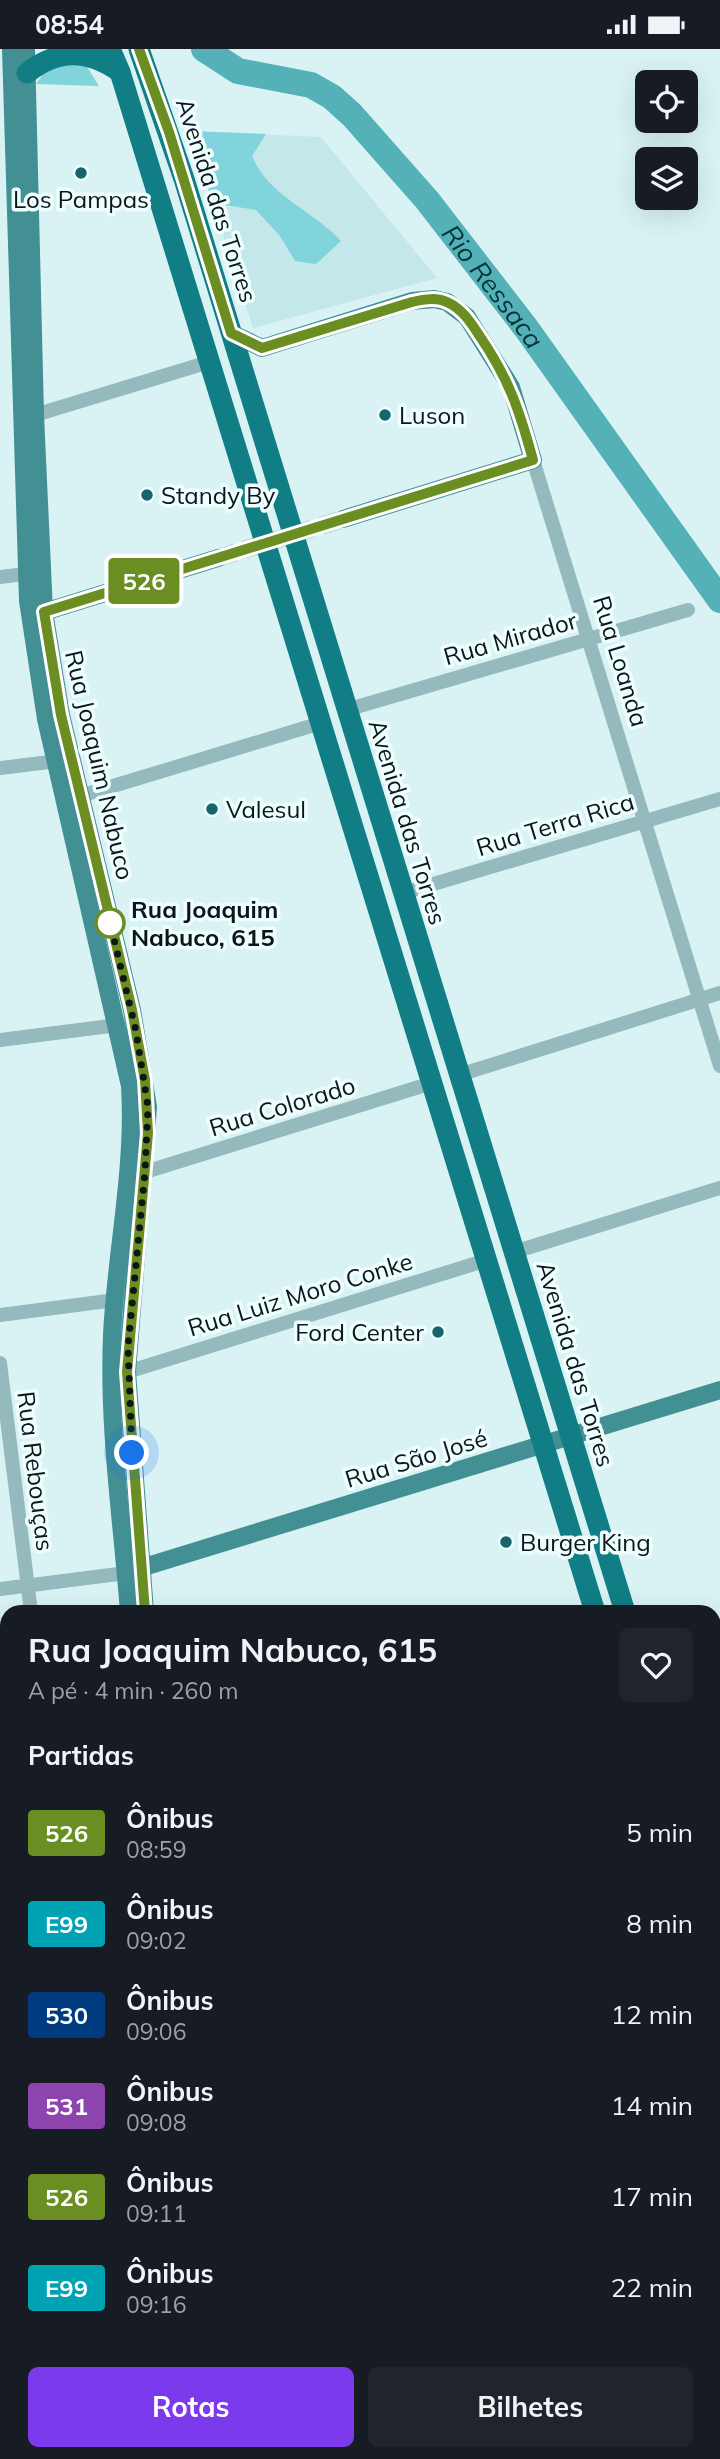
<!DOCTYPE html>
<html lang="pt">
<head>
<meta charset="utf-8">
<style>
	body { margin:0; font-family:Mulish,sans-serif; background:#20242c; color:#f1f3f6; height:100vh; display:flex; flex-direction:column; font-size:26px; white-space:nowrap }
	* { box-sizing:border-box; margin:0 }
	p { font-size:23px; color:#9ea1a6 }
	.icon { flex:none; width:38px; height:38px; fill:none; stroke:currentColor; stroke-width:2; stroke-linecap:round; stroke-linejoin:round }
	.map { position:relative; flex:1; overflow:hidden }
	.drawer { position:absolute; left:0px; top:1556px; width:721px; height:856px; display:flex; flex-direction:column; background:#171b24; border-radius:21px 21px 0 0; box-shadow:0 7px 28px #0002 }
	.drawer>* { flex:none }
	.badge { padding:0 14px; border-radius:5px; font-size:24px; line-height:46px }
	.buttons { position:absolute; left:635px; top:21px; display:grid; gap:14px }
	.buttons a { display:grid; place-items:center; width:63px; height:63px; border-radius:10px; background:#171b24; box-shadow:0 7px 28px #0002; font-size:35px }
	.you { position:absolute; width:35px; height:35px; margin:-18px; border:5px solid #fff; border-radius:50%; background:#1a73e8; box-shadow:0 0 0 10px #1a73e833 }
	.map>.badge { position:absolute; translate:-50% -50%; box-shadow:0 0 0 4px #fff }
	h2 { padding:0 28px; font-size:26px; line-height:63px }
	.round { display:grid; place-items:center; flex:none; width:74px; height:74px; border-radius:10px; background:#20242c }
	.overview { display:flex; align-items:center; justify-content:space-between; height:119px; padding:0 28px }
	h1 { font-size:33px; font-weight:700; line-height:52px }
	.cta { display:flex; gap:14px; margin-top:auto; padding:14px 28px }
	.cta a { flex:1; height:80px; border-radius:10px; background:#7c3aed; color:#fff; font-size:28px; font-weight:700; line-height:80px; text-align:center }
	.cta a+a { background:#20242c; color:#f1f3f6 }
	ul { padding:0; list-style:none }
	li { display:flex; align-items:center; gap:21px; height:91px; padding:0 28px }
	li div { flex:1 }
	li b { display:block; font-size:26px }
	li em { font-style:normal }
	li .badge { min-width:77px; font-weight:700; text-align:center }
	.status { display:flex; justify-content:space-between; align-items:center; height:49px; padding:0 35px; background:#171b24; direction:ltr }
	.status svg { height:19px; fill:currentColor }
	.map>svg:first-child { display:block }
	.built { fill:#c4e7ea }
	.green { fill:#81d4db }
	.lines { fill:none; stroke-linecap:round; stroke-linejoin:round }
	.river { stroke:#53b1b7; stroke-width:26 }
	.minor-tunnel { stroke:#bad2d3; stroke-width:14; stroke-dasharray:14 7; stroke-linecap:butt }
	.major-tunnel { stroke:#bad2d3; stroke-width:18; stroke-dasharray:18 9; stroke-linecap:butt }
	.minor { stroke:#95babd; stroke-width:14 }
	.major { stroke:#428f94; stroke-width:18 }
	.highway { stroke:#117e85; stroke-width:21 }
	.line-casing { stroke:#fff; stroke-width:16 }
	.line { stroke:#6b8e23; stroke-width:10 }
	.walk { stroke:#0d1617; stroke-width:7; stroke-dasharray:0 12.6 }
	.poi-dot { fill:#17656b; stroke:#eefeff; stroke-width:2.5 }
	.stop-dot { fill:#fff; stroke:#6b8e23; stroke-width:3.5 }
	.labels { text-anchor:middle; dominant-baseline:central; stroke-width:7; stroke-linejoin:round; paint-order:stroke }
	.poi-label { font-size:24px; fill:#0d1617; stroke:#eefeff; text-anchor:start }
	.street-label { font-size:24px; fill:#0d1617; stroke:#eefeff }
	.stop-label { font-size:24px; font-weight:bold; fill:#0d1617; stroke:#eefeff; text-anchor:start }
	.water-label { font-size:26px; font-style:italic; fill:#063538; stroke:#eefeff }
</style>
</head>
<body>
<div class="status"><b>08:54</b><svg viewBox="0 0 49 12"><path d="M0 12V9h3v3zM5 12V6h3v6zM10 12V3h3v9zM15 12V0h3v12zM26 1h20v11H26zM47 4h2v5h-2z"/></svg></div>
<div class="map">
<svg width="720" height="2410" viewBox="0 0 720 2410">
	<rect width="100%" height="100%" fill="#d9f3f4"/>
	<polygon class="built" points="189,82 321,88 437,229 253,279"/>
	<g class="green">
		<polygon points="49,16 86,16 99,37 36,35"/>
		<path d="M189,82L266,85L252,107C268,147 314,162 341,192L316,215L295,212L280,187L256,161L213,154Z"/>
	</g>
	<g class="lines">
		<path class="river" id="s1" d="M204,0L238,22L311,36L332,48L352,66L427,151L526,279L720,551"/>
		<polyline class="minor-tunnel" points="714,1796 720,1794"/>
		<g class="major-tunnel">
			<polyline points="218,509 343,470"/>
			<polyline points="714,2064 720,2062"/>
		</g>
		<g class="minor">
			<polyline points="35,366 209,313"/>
			<polyline points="533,411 720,1017"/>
			<polyline points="0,528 25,525"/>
			<polyline points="346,661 688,561"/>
			<polyline points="0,719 66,711"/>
			<polyline points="80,747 321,674"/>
			<polyline points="403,844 720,750"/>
			<polyline points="0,991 118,976"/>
			<polyline points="459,1026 720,944"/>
			<polyline points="145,1123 432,1034"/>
			<polyline points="514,1203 720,1139"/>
			<polyline points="0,1266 115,1251"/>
			<polyline points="0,1314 31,1563"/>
			<polyline points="127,1323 487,1211"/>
			<polyline points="0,1540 126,1524"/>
			<polyline points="714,1628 720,1627"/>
			<polyline points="0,1675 7,1660"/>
			<polyline points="714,2049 720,2047"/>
			<polyline points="0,2180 7,2183"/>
			<polyline points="714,2330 720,2329"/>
			<polyline points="81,2404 85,2410"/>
			<polyline points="307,2404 309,2410"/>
			<polyline points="567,2404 568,2410"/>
			<polyline points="457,2410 475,2404"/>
		</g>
		<g class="major">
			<path d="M11,0L28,552L46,670L130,1037C135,1121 116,1203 112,1286C108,1378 122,1471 129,1563"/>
			<polyline points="26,0 35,366 44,563 61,666 132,961 148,1058 127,1323 145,1563"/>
			<polyline points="231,284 262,299 412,252 434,250 447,253 467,268 511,338 533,411 343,470"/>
			<polyline points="44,563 218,509"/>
			<polyline points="131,1522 720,1341"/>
			<polyline points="0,2215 7,2196"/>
			<polyline points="0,2275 7,2257"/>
			<polyline points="0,2331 7,2327"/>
		</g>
		<g class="highway">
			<polyline points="110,0 120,23 595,1563"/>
			<polyline points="139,0 184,130 625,1563"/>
			<path d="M27,24C58,0 87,0 120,23"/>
			<polyline points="714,1848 720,1868"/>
			<polyline points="714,1949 720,1968"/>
		</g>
	</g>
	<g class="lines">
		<g class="line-casing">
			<path id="line" d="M139,0L169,83L231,284L262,299L412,253C425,250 437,248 449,254C463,261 471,274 479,286C509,330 519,360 533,411L44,563L61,666L132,961L145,1031L148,1084L127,1323L145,1563"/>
		</g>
		<use href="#line" class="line"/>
		<polyline class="walk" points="110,874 108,865 136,982 148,1058 145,1123 128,1298 132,1404"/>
	</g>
	<g class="poi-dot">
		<circle cx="81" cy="124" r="7"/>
		<circle cx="385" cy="366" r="7"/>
		<circle cx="147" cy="446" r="7"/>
		<circle cx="212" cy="760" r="7"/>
		<circle cx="438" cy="1283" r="7"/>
		<circle cx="506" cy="1493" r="7"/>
	</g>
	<circle class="stop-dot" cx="110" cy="874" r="14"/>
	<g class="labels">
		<g class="poi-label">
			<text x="81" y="150" text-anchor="middle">Los Pampas</text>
			<text x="399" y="366">Luson</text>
			<text x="161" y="446">Standy By</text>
			<text x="226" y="760">Valesul</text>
			<text x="424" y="1283" text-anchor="end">Ford Center</text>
			<text x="520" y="1493">Burger King</text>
		</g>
		<g class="street-label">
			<text transform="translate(217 151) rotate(72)">Avenida das Torres</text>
			<text transform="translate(510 589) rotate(-16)">Rua Mirador</text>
			<text transform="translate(621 612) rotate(73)">Rua Loanda</text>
			<text transform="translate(100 716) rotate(77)">Rua Joaquim Nabuco</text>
			<text transform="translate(408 773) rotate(73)">Avenida das Torres</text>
			<text transform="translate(555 775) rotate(-17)">Rua Terra Rica</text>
			<text transform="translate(282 1057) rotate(-17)">Rua Colorado</text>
			<text transform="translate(300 1245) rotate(-17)">Rua Luiz Moro Conke</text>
			<text transform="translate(576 1315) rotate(73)">Avenida das Torres</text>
			<text transform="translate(416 1409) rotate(-17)">Rua São José</text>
			<text transform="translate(36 1422) rotate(83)">Rua Rebouças</text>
		</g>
		<g class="stop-label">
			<text x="131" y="860">Rua Joaquim<tspan x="131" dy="28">Nabuco, 615</tspan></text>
		</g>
		<g class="water-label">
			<text stroke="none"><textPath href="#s1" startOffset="388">Rio Ressaca</textPath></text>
		</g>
	</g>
</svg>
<div class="buttons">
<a><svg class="icon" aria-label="locate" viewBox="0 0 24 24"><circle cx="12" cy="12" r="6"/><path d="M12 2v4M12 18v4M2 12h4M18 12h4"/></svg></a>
<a><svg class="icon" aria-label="layers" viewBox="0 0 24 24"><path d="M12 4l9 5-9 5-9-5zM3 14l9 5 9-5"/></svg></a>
</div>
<div class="you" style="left:132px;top:1404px"></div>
<b class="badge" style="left:144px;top:532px;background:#6b8e23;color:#fff">526</b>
<section class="drawer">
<div class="overview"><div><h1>Rua Joaquim Nabuco, 615</h1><p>A pé · 4 min · 260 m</p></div><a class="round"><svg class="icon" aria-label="heart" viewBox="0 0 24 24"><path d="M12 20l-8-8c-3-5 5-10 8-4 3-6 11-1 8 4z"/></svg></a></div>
<h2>Partidas</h2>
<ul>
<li><span class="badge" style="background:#6b8e23;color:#fff">526</span><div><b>Ônibus</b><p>08:59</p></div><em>5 min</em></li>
<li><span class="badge" style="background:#00a3b4;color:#fff">E99</span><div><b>Ônibus</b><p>09:02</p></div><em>8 min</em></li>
<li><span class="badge" style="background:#003b80;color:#fff">530</span><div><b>Ônibus</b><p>09:06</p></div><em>12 min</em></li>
<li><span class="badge" style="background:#8e44ad;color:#fff">531</span><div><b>Ônibus</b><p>09:08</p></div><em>14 min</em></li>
<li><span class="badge" style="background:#6b8e23;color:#fff">526</span><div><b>Ônibus</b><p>09:11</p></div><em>17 min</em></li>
<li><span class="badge" style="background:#00a3b4;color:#fff">E99</span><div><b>Ônibus</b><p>09:16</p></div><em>22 min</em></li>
</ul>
<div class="cta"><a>Rotas</a><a>Bilhetes</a></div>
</section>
</div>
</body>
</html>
